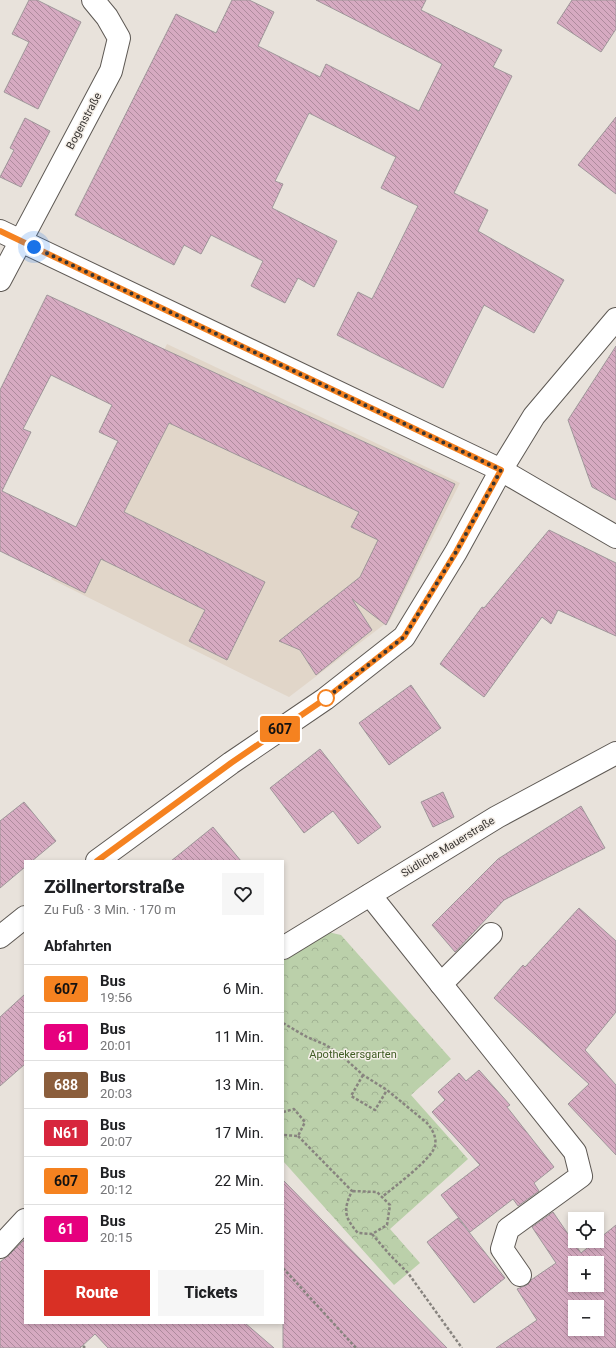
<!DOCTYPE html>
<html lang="de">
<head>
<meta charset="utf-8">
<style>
	body { margin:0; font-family:Roboto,sans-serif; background:#f6f6f6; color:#202124; height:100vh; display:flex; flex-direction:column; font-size:15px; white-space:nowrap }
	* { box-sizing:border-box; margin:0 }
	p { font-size:13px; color:#757577 }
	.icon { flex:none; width:22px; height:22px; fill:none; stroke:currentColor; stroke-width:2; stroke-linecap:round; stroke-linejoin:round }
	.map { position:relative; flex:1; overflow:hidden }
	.drawer { position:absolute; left:24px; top:860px; width:260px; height:464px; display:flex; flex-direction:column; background:#fff; border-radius:0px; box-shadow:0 2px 6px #0003 }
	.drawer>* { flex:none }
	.badge { padding:0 8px; border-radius:3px; font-size:14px; line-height:26px }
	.tools { position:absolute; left:568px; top:1212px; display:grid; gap:8px }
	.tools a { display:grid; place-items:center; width:36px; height:36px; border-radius:0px; background:#fff; box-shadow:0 2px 6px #0003; font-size:20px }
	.you { position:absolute; width:20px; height:20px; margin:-10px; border:3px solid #fff; border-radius:50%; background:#1a73e8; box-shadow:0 0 0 6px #1a73e833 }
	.map>.badge { position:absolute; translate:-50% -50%; box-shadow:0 0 0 2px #fff }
	h2 { padding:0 20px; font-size:15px; line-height:36px }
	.round { display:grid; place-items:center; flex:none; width:42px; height:42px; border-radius:0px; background:#f6f6f6 }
	.head { display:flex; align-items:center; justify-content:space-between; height:68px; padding:0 20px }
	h1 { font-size:19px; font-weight:800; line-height:30px }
	.cta { display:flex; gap:8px; margin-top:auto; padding:8px 20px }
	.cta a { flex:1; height:46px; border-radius:0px; background:#d93025; color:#fff; font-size:16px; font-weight:800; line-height:46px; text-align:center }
	.cta a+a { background:#f6f6f6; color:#202124 }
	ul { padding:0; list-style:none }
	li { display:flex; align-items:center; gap:12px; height:48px; padding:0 20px; border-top:1px solid #e0e0e0 }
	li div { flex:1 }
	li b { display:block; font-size:15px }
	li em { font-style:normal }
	li .badge { min-width:44px; font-weight:700; text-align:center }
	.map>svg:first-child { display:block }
	.built { fill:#e1d6c9 }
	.forest { fill:url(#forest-crowns) }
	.building { fill:url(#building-back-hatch); stroke:#9f969a; fill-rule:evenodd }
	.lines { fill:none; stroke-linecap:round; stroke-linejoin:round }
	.minor-casing { stroke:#5e5954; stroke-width:24 }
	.major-casing { stroke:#5e5954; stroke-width:24 }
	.path { stroke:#88847f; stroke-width:2.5; stroke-dasharray:3 2; stroke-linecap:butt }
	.minor { stroke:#fff; stroke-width:22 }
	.major { stroke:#fff; stroke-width:22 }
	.line-casing { stroke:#fff; stroke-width:9 }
	.line { stroke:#f58220; stroke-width:6 }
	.walk { stroke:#373432; stroke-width:4; stroke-dasharray:0 7.2 }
	.stop-dot { fill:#fff; stroke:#f58220; stroke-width:2 }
	.labels { text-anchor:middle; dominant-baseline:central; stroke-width:3; stroke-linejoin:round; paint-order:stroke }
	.street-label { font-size:11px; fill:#373432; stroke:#f5efe8 }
	.park-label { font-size:11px; fill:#415d25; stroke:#f5efe8 }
</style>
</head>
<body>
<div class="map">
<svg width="616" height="1348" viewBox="0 0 616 1348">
	<defs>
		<pattern id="forest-crowns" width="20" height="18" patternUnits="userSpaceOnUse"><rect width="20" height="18" fill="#bbd0aa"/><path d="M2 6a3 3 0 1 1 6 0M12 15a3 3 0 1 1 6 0" fill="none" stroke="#a1b393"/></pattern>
		<pattern id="building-back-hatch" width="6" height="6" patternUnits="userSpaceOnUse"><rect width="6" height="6" fill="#d6aac1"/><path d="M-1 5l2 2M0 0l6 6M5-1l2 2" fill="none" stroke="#ae8b9d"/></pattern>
	</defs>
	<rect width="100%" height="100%" fill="#e8e2db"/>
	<polygon class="built" points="167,344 460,483 390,620 289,697 51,579"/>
	<polygon class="forest" points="319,930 341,935 451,1059 411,1095 468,1159 390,1229 420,1263 394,1285 283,1161 283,953"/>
	<g class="building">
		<polygon points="29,0 37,0 81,22 38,109 4,92 29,42 12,34"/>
		<polygon points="232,0 249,0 274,12 258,46 320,77 326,64 419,111 442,64 316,0 426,0 421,10 502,50 493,67 512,76 454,193 488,210 478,231 564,280 534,333 484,305 443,388 337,335 358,292 372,299 418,206 381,188 396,157 309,113 275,181 283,184 272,208 337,241 314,287 298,278 285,303 251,286 263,261 211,235 201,254 184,245 174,265 75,215 176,14 216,33"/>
		<polygon points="572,0 616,0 616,29 601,52 557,23"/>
		<polygon points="616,117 616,194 578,165"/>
		<polygon points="25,118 50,131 21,187 0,177 14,150 10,148"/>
		<path d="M47,295L455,484L386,625L352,599L372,630L316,675L300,650L279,641L360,577L378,540L351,527L359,512L169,423L124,512L265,582L227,660L189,641L205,610L101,559L85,593L0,551V390ZM51,375L112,405L99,432L118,441L76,527L2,491L31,432L23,429Z"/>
		<polygon points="616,346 616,500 592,487 568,420"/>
		<polygon points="549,530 616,563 616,636 558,610 551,624 542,617 484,697 440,664 482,607 484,608"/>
		<polygon points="411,685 441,728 389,765 359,723"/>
		<polygon points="320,749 381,827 358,844 333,811 304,833 270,788"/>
		<polygon points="443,792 454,817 433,827 421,802"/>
		<polygon points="24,802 56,841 32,861 25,861 25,867 0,888 0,821"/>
		<polygon points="581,806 605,848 504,900 455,952 432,925 498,859"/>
		<polygon points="213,827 241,861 171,861"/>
		<polygon points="579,908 616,941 616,1012 585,1050 616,1085 616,1155 568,1104 589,1084 494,998 523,965 525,967"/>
		<polygon points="25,994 25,1064 0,1086 0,1017"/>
		<polygon points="479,1070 510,1105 507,1107 554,1167 534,1183 539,1191 518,1206 513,1199 470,1232 441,1195 480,1165 432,1112 445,1100 438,1092 459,1073 466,1081"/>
		<polygon points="283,1180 447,1348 283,1348"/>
		<path d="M553,1212L581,1253L616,1225V1348H496L537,1320L517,1289L527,1285L531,1280L556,1263L532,1227ZM575,1263H597V1285H575ZM575,1307H597V1329H575Z"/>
		<polygon points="458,1218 505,1278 474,1303 427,1242"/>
		<polygon points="25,1239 25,1323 245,1323 274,1348 108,1348 95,1334 80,1348 0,1348 0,1262 9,1255"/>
	</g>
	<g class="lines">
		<g class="minor-casing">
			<g id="minor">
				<polyline points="0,280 111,71 119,38 107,17 93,0"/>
				<polyline points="501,470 616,537"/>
				<polyline points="370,895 575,1152 581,1176 508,1229 502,1249 520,1275"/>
				<polyline points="283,948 497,817 616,753"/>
				<polyline points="441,984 491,934"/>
				<polyline points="0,1247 25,1220"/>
			</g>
		</g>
		<g class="major-casing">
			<g id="major">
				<polyline points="0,231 501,470"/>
				<polyline points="97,861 231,763 325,699 404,637 456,552 501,470 534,416 616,319"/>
				<polyline points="0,937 25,917"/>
			</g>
		</g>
		<g class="path">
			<path d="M283,1023L307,1037L326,1045L342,1056L363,1075L387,1090L427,1123C432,1129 437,1137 435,1146C432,1159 394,1187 382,1197"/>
			<polyline points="363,1075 351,1096 375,1110 387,1090"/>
			<polyline points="283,1112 294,1109 305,1122 298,1136 283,1135"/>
			<path d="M298,1136L352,1191C343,1210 344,1217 358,1233L372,1234L387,1225L390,1205L377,1192L352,1191"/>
			<polyline points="372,1234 390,1255 408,1273 462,1348"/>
			<polyline points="283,1268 356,1348"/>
			<polyline points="83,1346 85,1348"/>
		</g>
		<use href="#minor" class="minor"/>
		<use href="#major" class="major"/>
	</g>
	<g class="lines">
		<g class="line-casing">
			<polyline id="line" points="0,231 501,470 456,552 404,637 325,699 231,763 97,861"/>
		</g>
		<use href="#line" class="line"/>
		<polyline class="walk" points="34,247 501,470 456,552 404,637 325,699 326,698"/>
	</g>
	<circle class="stop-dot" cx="326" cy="698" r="8"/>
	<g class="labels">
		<g class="street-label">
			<text transform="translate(84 121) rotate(-62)">Bogenstraße</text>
			<text transform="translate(448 847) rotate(-31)">Südliche Mauerstraße</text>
		</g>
		<g class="park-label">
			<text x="353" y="1054">Apothekersgarten</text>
		</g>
	</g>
</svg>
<div class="tools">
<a><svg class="icon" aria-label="locate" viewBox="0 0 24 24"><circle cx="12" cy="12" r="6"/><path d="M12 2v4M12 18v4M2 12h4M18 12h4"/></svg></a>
<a>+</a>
<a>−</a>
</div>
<div class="you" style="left:34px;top:247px"></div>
<b class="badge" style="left:280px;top:729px;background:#f58220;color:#111">607</b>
<section class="drawer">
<div class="head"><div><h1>Zöllnertorstraße</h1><p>Zu Fuß · 3 Min. · 170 m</p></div><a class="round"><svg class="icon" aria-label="heart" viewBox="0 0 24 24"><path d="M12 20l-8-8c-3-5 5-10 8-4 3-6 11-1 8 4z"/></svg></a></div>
<h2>Abfahrten</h2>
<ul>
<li><span class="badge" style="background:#f58220;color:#111">607</span><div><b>Bus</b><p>19:56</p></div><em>6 Min.</em></li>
<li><span class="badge" style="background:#e6007e;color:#fff">61</span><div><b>Bus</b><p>20:01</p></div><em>11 Min.</em></li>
<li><span class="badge" style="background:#8b5e3c;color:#fff">688</span><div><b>Bus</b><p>20:03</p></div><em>13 Min.</em></li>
<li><span class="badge" style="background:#d7263d;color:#fff">N61</span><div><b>Bus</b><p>20:07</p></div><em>17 Min.</em></li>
<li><span class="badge" style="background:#f58220;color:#111">607</span><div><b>Bus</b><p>20:12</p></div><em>22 Min.</em></li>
<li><span class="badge" style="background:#e6007e;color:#fff">61</span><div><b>Bus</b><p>20:15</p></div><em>25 Min.</em></li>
</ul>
<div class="cta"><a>Route</a><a>Tickets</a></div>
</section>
</div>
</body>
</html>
